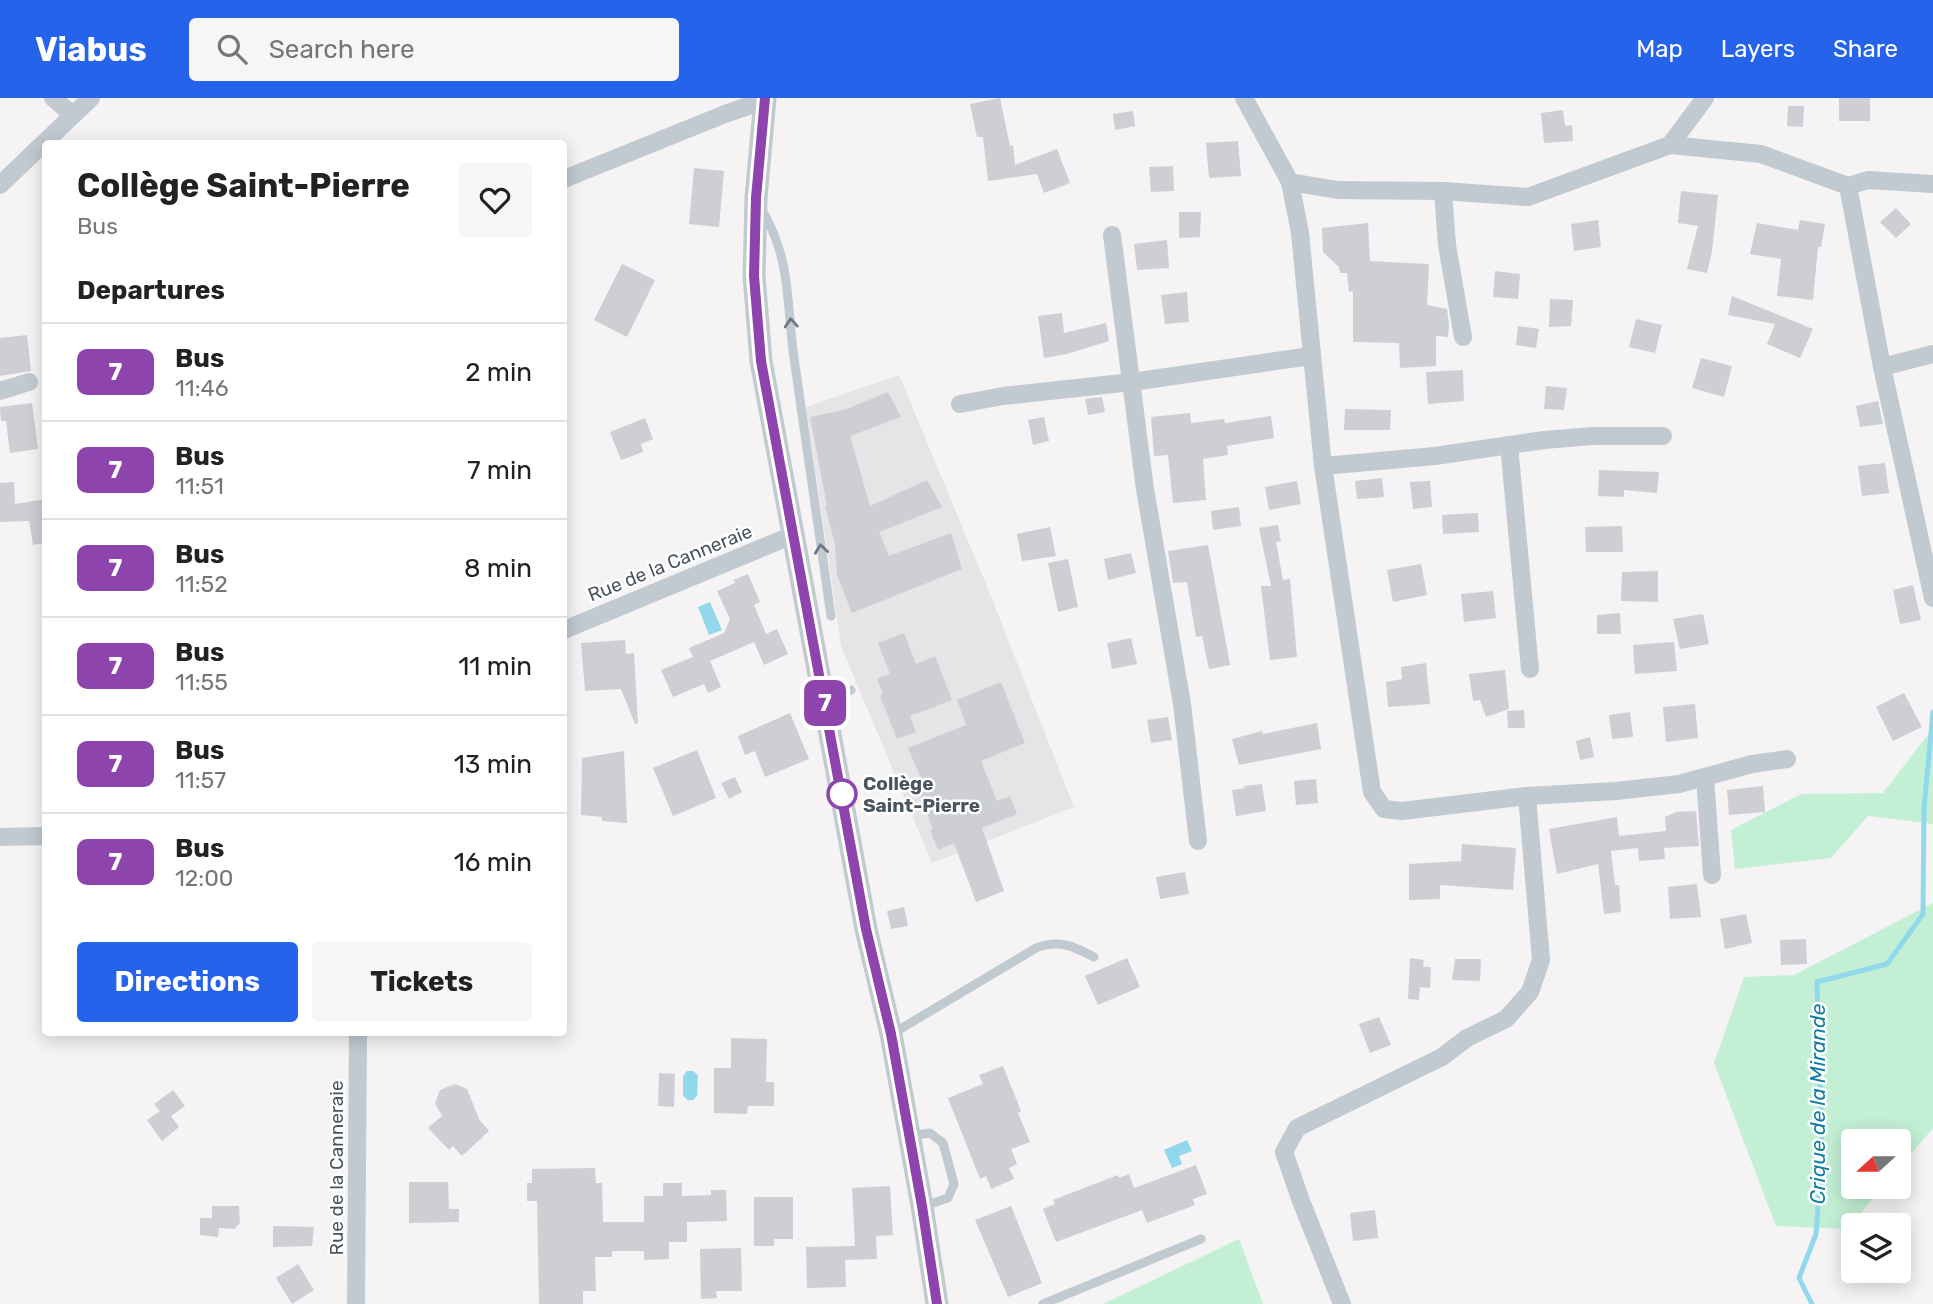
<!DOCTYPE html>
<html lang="en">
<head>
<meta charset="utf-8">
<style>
	body { margin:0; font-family:Rubik,sans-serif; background:#f6f6f6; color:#222; height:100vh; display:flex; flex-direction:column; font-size:26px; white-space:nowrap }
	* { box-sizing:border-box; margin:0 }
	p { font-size:23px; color:#767676 }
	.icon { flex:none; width:38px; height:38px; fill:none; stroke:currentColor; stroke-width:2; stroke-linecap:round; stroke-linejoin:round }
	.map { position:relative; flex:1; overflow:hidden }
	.panel { position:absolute; left:42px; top:42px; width:525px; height:896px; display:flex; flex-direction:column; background:#fff; border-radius:7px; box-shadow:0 4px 18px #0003 }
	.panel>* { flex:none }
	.badge { padding:0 14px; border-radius:10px; font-size:24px; line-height:46px }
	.needle { width:46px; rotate:249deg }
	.tools { position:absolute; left:1841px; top:1031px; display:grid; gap:14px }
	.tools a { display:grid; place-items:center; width:70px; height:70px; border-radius:7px; background:#fff; box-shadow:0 4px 18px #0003; font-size:35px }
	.map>.badge { position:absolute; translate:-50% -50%; box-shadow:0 0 0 4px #fff }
	h2 { padding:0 35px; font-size:26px; line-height:63px }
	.round { display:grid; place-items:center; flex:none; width:74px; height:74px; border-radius:7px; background:#f6f6f6 }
	.headline { display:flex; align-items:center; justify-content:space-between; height:119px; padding:0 35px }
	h1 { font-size:33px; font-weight:700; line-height:52px }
	.cta { display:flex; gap:14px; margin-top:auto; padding:14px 35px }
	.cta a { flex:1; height:80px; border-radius:7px; background:#2563eb; color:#fff; font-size:28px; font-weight:700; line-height:80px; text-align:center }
	.cta a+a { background:#f6f6f6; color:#222 }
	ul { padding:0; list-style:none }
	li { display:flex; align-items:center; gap:21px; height:98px; padding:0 35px; border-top:2px solid #e0e0e0 }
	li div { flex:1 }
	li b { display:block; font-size:26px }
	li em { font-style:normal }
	li .badge { min-width:77px; font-weight:700; text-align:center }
	header { display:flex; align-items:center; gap:42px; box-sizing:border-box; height:98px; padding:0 35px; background:#2563eb; color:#fff }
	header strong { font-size:33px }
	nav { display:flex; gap:38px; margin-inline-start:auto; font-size:24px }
	.search { width:490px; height:63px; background:#f6f6f6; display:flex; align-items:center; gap:18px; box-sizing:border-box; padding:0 24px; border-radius:7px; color:#767676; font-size:26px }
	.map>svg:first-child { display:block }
	.education { fill:#e6e4e5 }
	.green { fill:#c3f0d5 }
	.water { fill:#91d8ed }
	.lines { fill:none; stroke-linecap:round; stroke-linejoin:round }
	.stream { stroke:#91d8ed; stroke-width:5 }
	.building { fill:#cdcfd5 }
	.service { stroke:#c1c9d1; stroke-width:9 }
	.minor { stroke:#c1c9d1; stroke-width:18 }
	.tertiary { stroke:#c1c9d1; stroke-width:23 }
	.oneway { stroke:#6e7882 }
	.line-casing { stroke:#fff; stroke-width:16 }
	.line { stroke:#8e44ad; stroke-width:10 }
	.stop-dot { fill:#fff; stroke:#8e44ad; stroke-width:3.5 }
	.labels { text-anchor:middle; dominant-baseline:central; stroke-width:5; stroke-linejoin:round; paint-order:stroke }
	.street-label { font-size:19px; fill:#4a5560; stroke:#fff }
	.stop-label { font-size:19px; font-weight:bold; fill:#4a5560; stroke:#fff; text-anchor:start }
	.water-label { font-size:21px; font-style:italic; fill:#0d7fa0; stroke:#fff }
</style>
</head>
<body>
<header>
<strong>Viabus</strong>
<div class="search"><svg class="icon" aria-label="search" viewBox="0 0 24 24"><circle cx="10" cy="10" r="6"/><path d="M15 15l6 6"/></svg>Search here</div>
<nav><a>Map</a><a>Layers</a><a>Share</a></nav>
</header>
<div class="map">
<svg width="1933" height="1206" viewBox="0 0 1933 1206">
	<rect width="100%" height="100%" fill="#f5f3f3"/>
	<polygon class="education" points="899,277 988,491 1074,709 932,765 841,548 806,309"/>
	<g class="green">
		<polygon points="1933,630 1933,726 1868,718 1831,760 1735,771 1731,732 1801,696 1883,695"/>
		<polygon points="1933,805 1933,1030 1899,1070 1899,1043 1853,1043 1853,1088 1883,1089 1847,1131 1776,1128 1714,965 1744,879 1794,877"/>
		<polygon points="1239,1141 1263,1206 1103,1206"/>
	</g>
	<g class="water">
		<polygon points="710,504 722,532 709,537 698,509"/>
		<polygon points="687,973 693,973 698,977 697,998 693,1002 688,1002 683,998 683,978"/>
		<polygon points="1187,1042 1192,1053 1179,1058 1182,1066 1172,1070 1164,1052"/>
	</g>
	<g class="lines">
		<polyline class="stream" points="1812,1206 1799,1180 1816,1136 1822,1054 1817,884 1887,866 1923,816 1924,710 1933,614"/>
	</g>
	<g class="building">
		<polygon points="1000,0 1010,48 1013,47 1015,67 1057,51 1070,85 1044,95 1037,76 988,83 983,39 977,39 970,6"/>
		<rect x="1839" y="0" width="31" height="23"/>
		<polygon points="1788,8 1804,8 1803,29 1787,28"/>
		<polygon points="1563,12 1565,28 1572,27 1573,43 1544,45 1541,15"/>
		<polygon points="1133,13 1135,28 1115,32 1113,16"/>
		<polygon points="1238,43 1241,78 1209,80 1206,45"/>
		<polygon points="1173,68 1174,93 1151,94 1149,69"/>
		<polygon points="694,70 724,73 719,129 689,126"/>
		<polygon points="1681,93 1718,97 1712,154 1707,175 1687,171 1698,128 1678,125"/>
		<polygon points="1896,110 1911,126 1896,140 1880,124"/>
		<polygon points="1179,114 1201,114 1200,139 1179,140"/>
		<polygon points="1598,122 1601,149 1574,153 1571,126"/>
		<polygon points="1800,122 1825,126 1821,149 1818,149 1813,202 1777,198 1781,161 1750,156 1757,125 1798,132"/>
		<polygon points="1368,125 1370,163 1429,166 1427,207 1447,211 1449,226 1448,239 1436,238 1436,268 1400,270 1399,245 1353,244 1353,193 1349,194 1347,175 1340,175 1339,169 1323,154 1322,130"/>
		<polygon points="1167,142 1169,170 1137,172 1134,146"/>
		<polygon points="622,166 655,182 627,239 594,222"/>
		<polygon points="1495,173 1520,176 1518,201 1493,199"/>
		<polygon points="1187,194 1189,224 1165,226 1161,197"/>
		<polygon points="1732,198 1813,231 1800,260 1767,246 1775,226 1728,217"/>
		<polygon points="1550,201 1573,202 1571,228 1549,229"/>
		<polygon points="1062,215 1064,235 1106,225 1109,243 1067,256 1044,260 1038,218"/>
		<polygon points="1636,221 1662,227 1655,255 1629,249"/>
		<polygon points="1518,228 1539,231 1536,250 1516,247"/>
		<polygon points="27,237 31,273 0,278 0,240"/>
		<polygon points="1701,260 1732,268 1724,299 1692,290"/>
		<polygon points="1463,272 1464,303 1428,306 1426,274"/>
		<polygon points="1546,288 1567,290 1564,312 1544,311"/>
		<polygon points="888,294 901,319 850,338 870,408 927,382 942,409 879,434 889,458 951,435 962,471 852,515 837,477 835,446 825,408 827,408 810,319 844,312"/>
		<polygon points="1102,299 1105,314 1088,317 1085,301"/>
		<polygon points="1878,303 1883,326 1860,329 1856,308"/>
		<polygon points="32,305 38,351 10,355 6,323 1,323 0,309"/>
		<polygon points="1345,311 1391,312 1390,332 1344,332"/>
		<polygon points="1190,315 1191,325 1224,321 1225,325 1271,318 1274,340 1227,348 1228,357 1203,361 1206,402 1173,405 1168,357 1154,358 1151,319"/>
		<polygon points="1044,319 1049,343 1033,347 1028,322"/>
		<polygon points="645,320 653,341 641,346 643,354 621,362 610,334"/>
		<polygon points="1885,365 1889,395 1862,398 1858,368"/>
		<polygon points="1599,372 1659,374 1657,395 1624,392 1624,399 1598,398"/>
		<polygon points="1382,380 1384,399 1357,401 1355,383"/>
		<polygon points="1297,383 1301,406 1269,412 1265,389"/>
		<polygon points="1430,383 1432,409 1413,411 1410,384"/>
		<polygon points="14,384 15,406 46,401 46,445 33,447 29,423 0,424 0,385"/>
		<polygon points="1239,409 1241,428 1213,432 1211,413"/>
		<polygon points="1478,415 1479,434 1443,436 1442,417"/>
		<polygon points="1278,427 1281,443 1276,444 1283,482 1290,481 1297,559 1270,562 1261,488 1271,488 1259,430"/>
		<polygon points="1622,428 1623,454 1586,454 1585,429"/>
		<polygon points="1050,429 1056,458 1022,463 1017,436"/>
		<polygon points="1208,447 1230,567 1209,571 1202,538 1196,539 1187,484 1173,485 1168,453"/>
		<polygon points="1131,455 1136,475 1108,482 1104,461"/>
		<polygon points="1068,461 1078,509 1058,514 1048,465"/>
		<polygon points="1421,466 1427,497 1393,504 1387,472"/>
		<polygon points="1658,473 1658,504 1621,503 1622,474"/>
		<polygon points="748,476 760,504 754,507 766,536 777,531 788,556 764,567 754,544 710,563 721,589 708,595 704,586 673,599 661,572 693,559 689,550 724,535 730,521 717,493 735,485 733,482"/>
		<polygon points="1913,487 1921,522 1900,526 1893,492"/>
		<polygon points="1493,493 1496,520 1464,524 1461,496"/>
		<polygon points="1620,515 1621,536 1597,536 1597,517"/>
		<polygon points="1703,516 1709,546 1680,551 1673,521"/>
		<polygon points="904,535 916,566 935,558 952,602 910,618 916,634 897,641 880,598 883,596 877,581 890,576 878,545"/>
		<polygon points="1131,540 1137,566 1112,571 1107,545"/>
		<polygon points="625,542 626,556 634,555 638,625 635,626 621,591 585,593 581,545"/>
		<polygon points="1674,544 1677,573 1635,576 1633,547"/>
		<polygon points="1426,565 1430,606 1388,609 1386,584 1402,581 1401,569"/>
		<polygon points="1505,572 1509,611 1486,619 1480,602 1473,603 1469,576"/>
		<polygon points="1001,584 1025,645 981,663 997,703 1010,698 1017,716 982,730 1004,793 976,804 954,745 938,752 930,732 933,731 917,688 923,685 908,650 966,627 957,602"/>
		<polygon points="1904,595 1922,629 1893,643 1876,609"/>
		<polygon points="1695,606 1698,640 1666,644 1663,609"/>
		<polygon points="1524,612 1525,630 1508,630 1507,613"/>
		<polygon points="1630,614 1633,639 1612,641 1609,617"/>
		<polygon points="790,615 809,661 765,679 755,653 745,657 738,638"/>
		<polygon points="1168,619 1172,642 1151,645 1147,622"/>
		<polygon points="1317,625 1321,651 1239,667 1232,641 1262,633 1263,636"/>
		<polygon points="1590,639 1594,659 1580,662 1576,643"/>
		<polygon points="697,652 716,700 673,718 653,670"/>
		<polygon points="624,653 627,725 602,723 602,719 581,717 582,660"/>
		<polygon points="735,679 742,694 729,701 721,685"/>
		<polygon points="1316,681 1318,705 1296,707 1294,683"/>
		<polygon points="1262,686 1266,713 1236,718 1232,692 1245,690 1244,688"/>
		<polygon points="1763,688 1765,714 1729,717 1727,692"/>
		<polygon points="1696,713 1699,748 1664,750 1665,761 1639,763 1638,750 1611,753 1615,787 1619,787 1621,814 1604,816 1598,766 1557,776 1549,731 1617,719 1619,738 1666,733 1665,719 1676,714"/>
		<polygon points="1462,746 1516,750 1513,792 1440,787 1440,801 1409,802 1409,766 1461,763"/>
		<polygon points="1185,774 1189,796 1160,801 1156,779"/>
		<polygon points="1697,786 1701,819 1670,821 1668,789"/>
		<polygon points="904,809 908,828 891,831 887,813"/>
		<polygon points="1746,816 1752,845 1725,851 1720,821"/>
		<polygon points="1806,841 1807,866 1781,867 1780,842"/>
		<polygon points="1127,860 1140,889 1098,907 1085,878"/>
		<polygon points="1410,860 1424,862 1423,869 1431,869 1430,890 1420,889 1419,902 1408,901"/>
		<polygon points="1455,861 1481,861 1480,883 1452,882"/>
		<polygon points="1379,919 1391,947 1370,955 1359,926"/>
		<polygon points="731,940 767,941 766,984 774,984 774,1008 748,1008 747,1016 714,1015 714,970 731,970"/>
		<polygon points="1003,968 1021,1013 1018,1015 1030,1044 1011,1051 1017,1066 1009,1070 1014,1081 991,1091 986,1078 980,1081 948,1000 983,986 979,977"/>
		<polygon points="659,975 675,976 674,1009 658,1008"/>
		<polygon points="455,986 467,991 479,1021 489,1033 462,1058 453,1048 449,1052 428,1030 442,1018 435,1005 440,992"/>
		<polygon points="173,992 185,1008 171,1018 179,1029 162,1043 147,1022 160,1013 154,1006"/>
		<polygon points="1196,1067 1207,1096 1193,1101 1195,1107 1147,1125 1142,1112 1056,1144 1043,1111 1055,1106 1053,1102 1118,1077 1119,1080 1129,1076 1134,1090"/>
		<polygon points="595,1070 596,1085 602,1085 603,1124 644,1124 644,1098 663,1098 663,1085 682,1085 682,1098 711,1097 711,1092 726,1092 727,1123 687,1124 687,1144 669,1144 669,1161 644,1162 644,1153 612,1153 612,1159 595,1159 596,1193 583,1193 583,1206 539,1206 537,1103 527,1103 527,1085 532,1085 532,1071"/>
		<polygon points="409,1084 448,1084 449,1111 459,1111 459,1124 409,1125"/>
		<polygon points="890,1088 893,1137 876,1138 877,1161 845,1162 846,1189 807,1190 806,1149 855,1148 852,1090"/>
		<polygon points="754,1099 793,1099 793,1141 774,1141 774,1148 754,1148"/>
		<polygon points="212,1108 239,1108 240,1125 234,1131 219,1130 218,1139 200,1137 200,1120 212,1120"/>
		<polygon points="1011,1108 1042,1185 1008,1199 975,1122"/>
		<polygon points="1375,1112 1378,1140 1353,1143 1350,1115"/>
		<polygon points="273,1128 314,1129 312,1148 273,1149"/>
		<polygon points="741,1150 742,1193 716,1193 717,1200 701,1201 700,1151"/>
		<polygon points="298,1166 314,1192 292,1206 276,1180"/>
	</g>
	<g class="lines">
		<g class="service">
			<path d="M762,112C792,163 786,205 794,260C806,346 819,432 831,518"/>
			<polyline points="825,598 851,592"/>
			<path d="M892,936L1036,850C1059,841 1073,848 1094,859"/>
			<polyline points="911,1038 930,1035 943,1045 954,1086 948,1100 924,1108"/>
			<polyline points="1043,1206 1201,1141"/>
		</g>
		<g class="minor">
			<polyline points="53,0 73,17"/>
			<polyline points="1244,0 1290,84 1300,135 1323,368 1372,694 1384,711 1402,713 1527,698 1616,693 1679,686 1752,666 1787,661"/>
			<polyline points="1670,47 1705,0"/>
			<polyline points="564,81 725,16 765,2"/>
			<polyline points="1290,84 1337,92 1443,93 1528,99 1670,47 1761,56 1848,88 1868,82 1933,86"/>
			<polyline points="0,87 91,0"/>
			<polyline points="1848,88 1882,269 1933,500"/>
			<polyline points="1443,93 1447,147 1463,239"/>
			<polyline points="1112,137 1145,391 1182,606 1198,743"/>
			<polyline points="1882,269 1933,256"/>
			<polyline points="0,293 29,284"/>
			<polyline points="960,306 1003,298 1132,284 1311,258"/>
			<polyline points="1509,347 1530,571"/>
			<polyline points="1323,368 1435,358 1544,342 1593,338 1663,338"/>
			<polyline points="564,532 793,437"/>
			<polyline points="1705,680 1712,777"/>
			<polyline points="0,739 46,738"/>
			<polyline points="356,1206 358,934"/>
			<polyline points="1342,1206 1301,1103 1284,1054 1297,1030 1442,959 1467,940 1506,921 1530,894 1541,862 1527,698"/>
		</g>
		<polyline class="tertiary" points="765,0 756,100 754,178 761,263 866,831 891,936 922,1108 937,1206"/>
	</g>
	<defs><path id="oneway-chevron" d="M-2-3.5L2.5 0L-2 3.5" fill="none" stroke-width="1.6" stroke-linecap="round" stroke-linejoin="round" transform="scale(1.75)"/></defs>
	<g class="oneway">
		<use href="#oneway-chevron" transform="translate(791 225) rotate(-94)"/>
		<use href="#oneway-chevron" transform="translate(821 451) rotate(-98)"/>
	</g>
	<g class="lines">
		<g class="line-casing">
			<polyline id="line" points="765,0 756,100 754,178 761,263 866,831 891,936 922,1108 937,1206"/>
		</g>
		<use href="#line" class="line"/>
	</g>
	<circle class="stop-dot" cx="842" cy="696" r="14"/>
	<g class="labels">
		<g class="street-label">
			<text transform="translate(670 465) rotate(-22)">Rue de la Canneraie</text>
			<text transform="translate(336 1070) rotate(-90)">Rue de la Canneraie</text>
		</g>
		<g class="stop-label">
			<text x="863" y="685">Collège<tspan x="863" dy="22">Saint-Pierre</tspan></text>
		</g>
		<g class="water-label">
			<text transform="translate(1817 1006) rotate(-90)">Crique de la Mirande</text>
		</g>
	</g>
</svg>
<div class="tools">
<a><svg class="needle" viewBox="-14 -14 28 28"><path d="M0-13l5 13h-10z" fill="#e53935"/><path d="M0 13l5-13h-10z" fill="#767676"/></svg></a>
<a><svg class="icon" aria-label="layers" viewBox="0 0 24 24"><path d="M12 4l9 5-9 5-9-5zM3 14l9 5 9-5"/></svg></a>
</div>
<b class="badge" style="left:825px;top:605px;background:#8e44ad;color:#fff">7</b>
<section class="panel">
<div class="headline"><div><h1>Collège Saint-Pierre</h1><p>Bus</p></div><a class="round"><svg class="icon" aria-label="heart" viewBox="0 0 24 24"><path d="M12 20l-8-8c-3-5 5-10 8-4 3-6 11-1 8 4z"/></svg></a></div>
<h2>Departures</h2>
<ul>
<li><span class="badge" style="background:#8e44ad;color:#fff">7</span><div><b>Bus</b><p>11:46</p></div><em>2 min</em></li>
<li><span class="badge" style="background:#8e44ad;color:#fff">7</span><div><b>Bus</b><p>11:51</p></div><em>7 min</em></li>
<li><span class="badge" style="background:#8e44ad;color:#fff">7</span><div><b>Bus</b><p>11:52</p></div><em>8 min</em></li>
<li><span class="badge" style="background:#8e44ad;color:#fff">7</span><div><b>Bus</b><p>11:55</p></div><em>11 min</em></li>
<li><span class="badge" style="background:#8e44ad;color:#fff">7</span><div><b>Bus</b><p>11:57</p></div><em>13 min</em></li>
<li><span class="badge" style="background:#8e44ad;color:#fff">7</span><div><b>Bus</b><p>12:00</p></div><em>16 min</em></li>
</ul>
<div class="cta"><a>Directions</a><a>Tickets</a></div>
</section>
</div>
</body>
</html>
